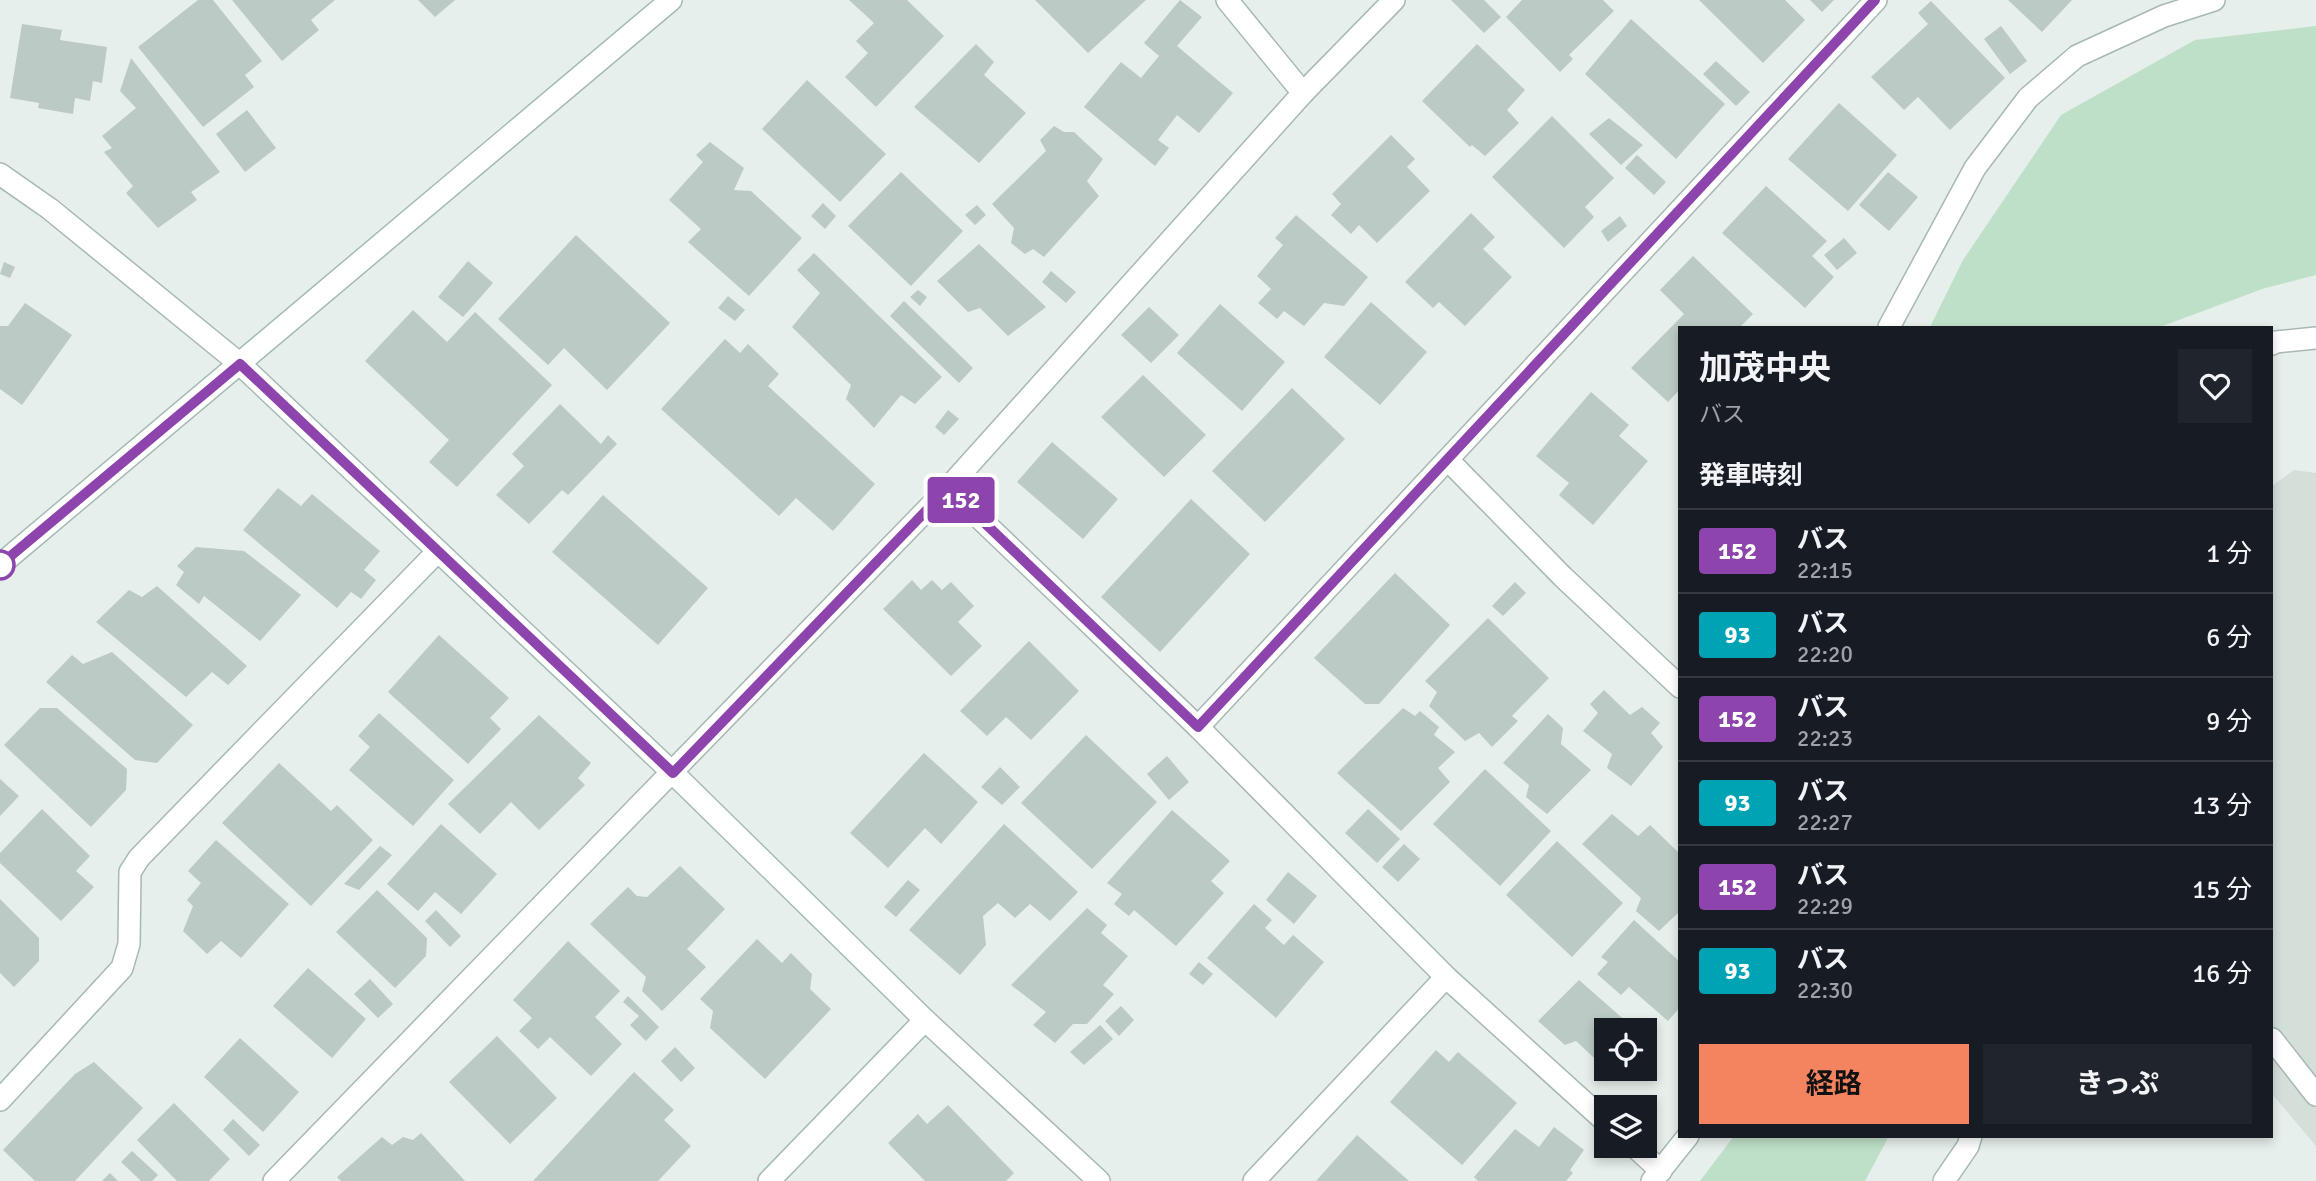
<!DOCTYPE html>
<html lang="ja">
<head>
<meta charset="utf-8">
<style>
	body { margin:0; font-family:Signika,"Noto Sans JP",sans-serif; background:#20242c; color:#f1f3f6; height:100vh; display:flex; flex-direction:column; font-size:26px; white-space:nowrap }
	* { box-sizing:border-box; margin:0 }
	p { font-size:23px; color:#9ea1a6 }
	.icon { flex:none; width:38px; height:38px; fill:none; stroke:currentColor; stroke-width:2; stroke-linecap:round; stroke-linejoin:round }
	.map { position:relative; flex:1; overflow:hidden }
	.side { position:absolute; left:1678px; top:326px; width:595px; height:812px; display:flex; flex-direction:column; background:#171b24; border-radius:0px; box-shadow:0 4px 10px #0003 }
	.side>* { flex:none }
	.badge { padding:0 14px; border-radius:5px; font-size:24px; line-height:46px }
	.controls { position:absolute; left:1594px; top:1018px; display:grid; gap:14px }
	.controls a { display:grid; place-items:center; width:63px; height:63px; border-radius:0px; background:#171b24; box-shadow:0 4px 10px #0003; font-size:35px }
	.map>.badge { position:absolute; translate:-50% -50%; box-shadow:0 0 0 4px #fff }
	h2 { padding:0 21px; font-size:26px; line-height:63px }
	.round { display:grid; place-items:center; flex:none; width:74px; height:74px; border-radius:0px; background:#20242c }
	.summary { display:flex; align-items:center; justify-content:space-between; height:119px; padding:0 21px }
	h1 { font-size:33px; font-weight:700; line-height:52px }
	.button { display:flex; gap:14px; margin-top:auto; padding:14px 21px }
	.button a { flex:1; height:80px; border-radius:0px; background:#f4845f; color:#111; font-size:28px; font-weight:700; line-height:80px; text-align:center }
	.button a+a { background:#20242c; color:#f1f3f6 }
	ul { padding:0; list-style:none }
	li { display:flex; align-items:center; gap:21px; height:84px; padding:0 21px; border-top:2px solid #363941 }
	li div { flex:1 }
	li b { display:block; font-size:26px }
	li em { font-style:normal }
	li .badge { min-width:77px; font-weight:700; text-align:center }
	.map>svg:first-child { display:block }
	.built { fill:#d4dfda }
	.green { fill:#bfe0c8 }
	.building { fill:#bbcac4 }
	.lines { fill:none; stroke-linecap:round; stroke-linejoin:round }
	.lane-casing { stroke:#a8b8b2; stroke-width:24 }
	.street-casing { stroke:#a8b8b2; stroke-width:24 }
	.secondary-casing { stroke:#a4bbb3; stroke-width:24 }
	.lane { stroke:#fff; stroke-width:21 }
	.street { stroke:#fff; stroke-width:21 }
	.secondary { stroke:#fff; stroke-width:21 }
	.line-casing { stroke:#fff; stroke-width:16 }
	.line { stroke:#8e44ad; stroke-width:10 }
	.stop-dot { fill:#fff; stroke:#8e44ad; stroke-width:3.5 }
</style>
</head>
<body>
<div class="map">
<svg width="2316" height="1181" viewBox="0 0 2316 1181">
	<rect width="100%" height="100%" fill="#e6efeb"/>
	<polygon class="built" points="2294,470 2316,473 2316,1146 2272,1094 2272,486"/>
	<g class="green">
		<polygon points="2316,26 2316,275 2265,288 2160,327 1930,327 1963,260 2061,115 2195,40"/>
		<polygon points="1734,1136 1889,1136 1865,1181 1700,1181"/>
	</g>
	<g class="building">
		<polygon points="198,0 213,0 262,61 245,75 254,87 203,127 138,47"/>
		<polygon points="232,0 335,0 311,20 319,30 282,61"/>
		<polygon points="418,0 455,0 435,17"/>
		<polygon points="849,0 907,0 944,36 876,107 845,77 868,53 856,41 874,23"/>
		<polygon points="1035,0 1146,0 1088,53"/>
		<polygon points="1180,0 1202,17 1177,46 1233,93 1199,133 1177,115 1158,140 1169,148 1155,166 1084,107 1121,62 1141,78 1159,56 1144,43"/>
		<polygon points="1451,0 1484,0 1501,17 1484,33"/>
		<polygon points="1522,0 1603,0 1614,11 1569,55 1573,59 1560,72 1506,17"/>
		<polygon points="1699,0 1785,0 1805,20 1763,63"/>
		<polygon points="1810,0 1834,0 1822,12"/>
		<polygon points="2008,0 2072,0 2042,32"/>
		<polygon points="1931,1 2005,78 1950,130 1918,97 1904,110 1871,77 1928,24 1918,13"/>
		<polygon points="1631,19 1725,104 1676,159 1585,74"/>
		<polygon points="22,24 62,30 60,40 107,47 102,83 93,81 90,101 75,98 73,114 38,108 39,103 10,98"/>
		<polygon points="2001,26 2027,61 2010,74 1984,39"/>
		<polygon points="976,44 994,62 984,75 1026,113 979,163 914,107"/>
		<polygon points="1477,44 1525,90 1507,110 1519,123 1485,156 1472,145 1470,147 1422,101"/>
		<polygon points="131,58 220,172 191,192 197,200 158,228 126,193 133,186 104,152 112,148 102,136 136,108 120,91"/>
		<polygon points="1716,61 1750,92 1736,106 1703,74"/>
		<polygon points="807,80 886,154 840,202 762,129"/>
		<polygon points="1839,103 1897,155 1848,211 1788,159"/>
		<polygon points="247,110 276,148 245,172 216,134"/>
		<polygon points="1552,116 1614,178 1585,207 1594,217 1564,248 1492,177"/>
		<polygon points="1609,118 1643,145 1621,165 1589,134"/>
		<polygon points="1054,126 1064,132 1074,132 1103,159 1087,181 1099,196 1044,257 1033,249 1025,254 1011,243 1014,228 992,204 1046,151 1040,140"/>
		<polygon points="1391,135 1415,159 1407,167 1430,191 1377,243 1359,225 1351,234 1331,215 1341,204 1332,194"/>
		<polygon points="710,142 744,168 734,190 751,191 802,238 749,296 688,242 701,229 669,200 703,162 696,155"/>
		<polygon points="1637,155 1666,182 1654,195 1625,168"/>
		<polygon points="901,172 963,231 911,286 848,226"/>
		<polygon points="1888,172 1918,197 1889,231 1859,205"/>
		<polygon points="1766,186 1827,241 1812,256 1834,277 1805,308 1722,233"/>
		<polygon points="823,203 836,216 825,229 811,216"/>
		<polygon points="977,205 986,215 975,225 965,215"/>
		<polygon points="1471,213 1495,237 1483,249 1512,277 1465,326 1439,302 1433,308 1405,282"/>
		<polygon points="1296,215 1368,277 1344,306 1324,303 1304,326 1284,311 1277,319 1258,303 1271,289 1257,276 1283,245 1275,238"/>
		<polygon points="1620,216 1627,226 1608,242 1601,231"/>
		<polygon points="576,235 670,323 607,390 564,348 548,365 498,319"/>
		<polygon points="1844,238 1857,253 1837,270 1824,255"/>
		<polygon points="979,244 1046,307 1008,336 980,308 968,312 937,281"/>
		<polygon points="814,253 942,377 915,404 901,395 874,428 846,399 851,385 792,327 820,293 797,270"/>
		<polygon points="1693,256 1753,314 1740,327 1680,327 1680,389 1668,402 1631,368 1684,314 1660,290"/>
		<polygon points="468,261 493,283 463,317 438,297"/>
		<polygon points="4,262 15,267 10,278 0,274"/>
		<polygon points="1051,271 1076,292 1066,303 1042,282"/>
		<polygon points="918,290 927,297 920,306 910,297"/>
		<polygon points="728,296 745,310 735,321 718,308"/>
		<polygon points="904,301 973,368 959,383 890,316"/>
		<polygon points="1371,302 1427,352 1380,405 1324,357"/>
		<polygon points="25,303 72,335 22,405 0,389 0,326 8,326"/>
		<polygon points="1220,304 1285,362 1242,411 1177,353"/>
		<polygon points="1149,307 1179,335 1151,363 1121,335"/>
		<polygon points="413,310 447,342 475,312 552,385 457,487 429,462 449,440 365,361"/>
		<polygon points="725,339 740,353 748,344 779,374 768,386 875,484 833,531 796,498 779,516 661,409"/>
		<polygon points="1143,375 1206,435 1164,477 1101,417"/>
		<polygon points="1292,388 1345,439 1265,522 1212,471"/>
		<polygon points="1591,392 1629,425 1619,436 1648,461 1593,525 1559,495 1569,483 1536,456"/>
		<polygon points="560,404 601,444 608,435 617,444 568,495 562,490 529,524 496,495 524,466 512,454"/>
		<polygon points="948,410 959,419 944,435 935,427"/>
		<polygon points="1052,442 1118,499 1083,539 1017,482"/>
		<polygon points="278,488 301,506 312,494 380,551 364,570 376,580 361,599 351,592 337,608 243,530"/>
		<polygon points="603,495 708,588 658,645 552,552"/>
		<polygon points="1191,499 1250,554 1160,652 1101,597"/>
		<polygon points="196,547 244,551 301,595 260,641 204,596 199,604 176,585 184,572 177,566"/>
		<polygon points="1395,573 1450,625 1379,704 1365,704 1314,658"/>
		<polygon points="912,580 921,590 932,580 942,590 951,582 974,606 958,622 982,646 951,676 883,609"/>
		<polygon points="1515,582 1526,593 1503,616 1492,606"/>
		<polygon points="157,586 247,666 228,685 212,672 186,697 96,622 129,590 142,597"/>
		<polygon points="1488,618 1549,678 1512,716 1518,721 1492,747 1479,733 1465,741 1429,706 1437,692 1425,681"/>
		<polygon points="439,635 509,698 490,718 501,729 468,764 388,692"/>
		<polygon points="1029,641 1079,691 1031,740 1006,717 987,736 960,711"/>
		<polygon points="112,652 193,725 157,763 135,760 46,682 72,655 83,664"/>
		<polygon points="1604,690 1630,715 1642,707 1660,723 1651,733 1663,747 1631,786 1607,768 1612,754 1583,731 1598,713 1590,704"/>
		<polygon points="40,708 57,708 127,769 126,790 91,827 4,745"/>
		<polygon points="1403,708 1415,716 1420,711 1439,727 1434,735 1455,752 1438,768 1450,782 1401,831 1337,773"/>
		<polygon points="379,713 454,780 413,826 349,770 370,747 358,736"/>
		<polygon points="1548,714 1563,728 1561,744 1591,770 1547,814 1526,797 1529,785 1503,763"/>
		<polygon points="539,715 591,763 578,778 585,785 539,830 511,802 480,834 448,804"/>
		<polygon points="1086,735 1157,802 1092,869 1021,803"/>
		<polygon points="924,753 978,802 941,844 925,828 888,868 850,833"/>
		<polygon points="1167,756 1189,782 1169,800 1147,774"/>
		<polygon points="279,763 331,811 337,805 373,840 311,906 222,823"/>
		<polygon points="1000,767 1020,787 1002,805 981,787"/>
		<polygon points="1485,769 1551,831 1500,886 1433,824"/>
		<polygon points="0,779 19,796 0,816"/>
		<polygon points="42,809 90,856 76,871 94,887 61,921 0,863 0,853"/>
		<polygon points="1368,809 1400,839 1377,863 1345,833"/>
		<polygon points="1172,810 1230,861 1211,881 1224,893 1176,946 1134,910 1129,916 1114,904 1122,894 1107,883"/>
		<polygon points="1612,814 1638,836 1650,825 1680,854 1680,911 1659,931 1636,911 1641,898 1582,844"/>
		<polygon points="441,824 497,874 461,914 435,892 418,911 387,884"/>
		<polygon points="1004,824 1078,892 1050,921 1030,904 1015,918 998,903 983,916 986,945 960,975 909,930"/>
		<polygon points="216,840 289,904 241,958 221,941 207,954 183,931 193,906 187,900 201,883 188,871"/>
		<polygon points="1557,841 1623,903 1572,957 1506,895"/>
		<polygon points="1404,844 1420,859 1398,882 1382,867"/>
		<polygon points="380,846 392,855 359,890 344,884"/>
		<polygon points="680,866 725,909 687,949 706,967 662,1011 642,991 646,977 590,924 628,887 637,896 647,897"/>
		<polygon points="1288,872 1317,896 1294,924 1266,900"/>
		<polygon points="908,880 920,890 896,917 884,907"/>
		<polygon points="377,890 427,938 426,956 395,988 336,932"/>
		<polygon points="0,899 39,938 39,961 14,987 0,973"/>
		<polygon points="1254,904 1272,920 1265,928 1284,945 1293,935 1324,962 1276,1018 1207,958"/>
		<polygon points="1087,908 1107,925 1101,933 1128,956 1103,985 1114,994 1087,1024 1073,1024 1055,1043 1033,1025 1046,1012 1011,985"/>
		<polygon points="436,910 461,936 450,947 425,921"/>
		<polygon points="1634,920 1680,962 1680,1007 1668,1021 1629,987 1621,995 1597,974 1608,962 1601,957"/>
		<polygon points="757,939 782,963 791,953 812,974 810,989 831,1009 765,1079 710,1028 713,1011 700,999"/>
		<polygon points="568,941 620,991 595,1017 622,1044 591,1076 550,1037 538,1049 519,1031 532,1018 513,1000"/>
		<polygon points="1199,962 1213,974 1203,985 1189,974"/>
		<polygon points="308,968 366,1019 332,1058 273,1006"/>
		<polygon points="370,979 393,1004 378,1018 354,994"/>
		<polygon points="1579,980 1637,1031 1606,1031 1606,1069 1576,1041 1565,1045 1538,1021"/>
		<polygon points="628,996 659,1027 646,1041 630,1025 639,1016 623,1002"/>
		<polygon points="1121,1006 1134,1020 1119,1036 1105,1021"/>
		<polygon points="1100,1025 1113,1039 1084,1065 1070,1052"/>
		<polygon points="497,1036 557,1098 510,1144 449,1082"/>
		<polygon points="240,1038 299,1092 263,1132 204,1077"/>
		<polygon points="675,1047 695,1068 681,1082 661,1061"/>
		<polygon points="1436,1050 1449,1062 1458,1052 1517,1103 1462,1165 1390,1102"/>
		<polygon points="94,1062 143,1108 75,1181 35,1181 3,1150 75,1074"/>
		<polygon points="1607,1069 1625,1069 1617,1078"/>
		<polygon points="634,1072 674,1110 664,1120 691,1146 658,1181 533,1181"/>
		<polygon points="174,1103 230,1159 209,1181 177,1181 137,1140"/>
		<polygon points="948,1105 1014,1173 1006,1181 925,1181 888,1143 918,1114 927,1124"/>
		<polygon points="233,1119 260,1145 249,1156 223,1130"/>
		<polygon points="1554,1127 1584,1150 1570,1170 1573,1173 1566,1181 1478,1181 1474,1177 1515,1129 1539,1147"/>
		<polygon points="421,1133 465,1181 341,1181 337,1177 382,1137 392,1145 403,1137 413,1140"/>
		<polygon points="1357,1135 1409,1181 1316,1181"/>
		<polygon points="132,1151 158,1175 152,1181 141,1181 121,1162"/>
		<polygon points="110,1173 118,1181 102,1181"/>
	</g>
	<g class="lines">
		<g class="lane-casing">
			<polyline id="lane" points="2272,1039 2316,1095"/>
		</g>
		<g class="street-casing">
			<g id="street">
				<polyline points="1227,0 1303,93"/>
				<polyline points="0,174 50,209 240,364"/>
				<polyline points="1889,327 1975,168 2028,98 2077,56 2164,16 2214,0"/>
				<polyline points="2272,344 2276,342 2316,338"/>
				<polyline points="1448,460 1563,577 1680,687"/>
				<polyline points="948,488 1198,727 1446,977 1606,1122"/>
				<polyline points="1198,727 1876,0"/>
				<polyline points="925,1020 1099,1181"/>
				<polyline points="0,1100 122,968 129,944 130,872 139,858 438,551"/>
				<polyline points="1634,1146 1661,1171"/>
				<polyline points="274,1181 948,488 1303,93 1394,0"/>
				<polyline points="1254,1181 1446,977"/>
				<polyline points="1652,1181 1688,1136"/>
				<polyline points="1944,1181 1968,1146 1971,1136"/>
			</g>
		</g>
		<g class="secondary-casing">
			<g id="secondary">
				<polyline points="240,364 673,773 925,1020 769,1181"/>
				<polyline points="0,565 671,0"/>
			</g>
		</g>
		<use href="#lane" class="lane"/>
		<use href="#street" class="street"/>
		<use href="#secondary" class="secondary"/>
	</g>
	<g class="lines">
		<g class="line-casing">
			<polyline id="line" points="0,565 240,364 673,773 948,488 1198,727 1875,0"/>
		</g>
		<use href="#line" class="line"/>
	</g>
	<circle class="stop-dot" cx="0" cy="565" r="14"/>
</svg>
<div class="controls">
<a><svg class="icon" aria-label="locate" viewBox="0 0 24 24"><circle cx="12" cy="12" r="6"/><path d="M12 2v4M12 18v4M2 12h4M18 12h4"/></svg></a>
<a><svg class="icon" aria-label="layers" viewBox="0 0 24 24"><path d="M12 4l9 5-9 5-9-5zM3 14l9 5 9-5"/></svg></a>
</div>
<b class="badge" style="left:961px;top:500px;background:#8e44ad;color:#fff">152</b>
<section class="side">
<div class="summary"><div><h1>加茂中央</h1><p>バス</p></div><a class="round"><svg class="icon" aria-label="heart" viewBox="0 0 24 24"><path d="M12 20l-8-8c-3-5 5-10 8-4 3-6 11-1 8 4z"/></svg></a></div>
<h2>発車時刻</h2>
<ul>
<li><span class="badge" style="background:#8e44ad;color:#fff">152</span><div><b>バス</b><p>22:15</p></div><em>1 分</em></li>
<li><span class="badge" style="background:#00a3b4;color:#fff">93</span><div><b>バス</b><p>22:20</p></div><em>6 分</em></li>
<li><span class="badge" style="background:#8e44ad;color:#fff">152</span><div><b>バス</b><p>22:23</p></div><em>9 分</em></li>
<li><span class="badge" style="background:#00a3b4;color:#fff">93</span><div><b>バス</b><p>22:27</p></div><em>13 分</em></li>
<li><span class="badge" style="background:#8e44ad;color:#fff">152</span><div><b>バス</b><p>22:29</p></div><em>15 分</em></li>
<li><span class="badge" style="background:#00a3b4;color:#fff">93</span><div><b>バス</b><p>22:30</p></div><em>16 分</em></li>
</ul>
<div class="button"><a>経路</a><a>きっぷ</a></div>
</section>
</div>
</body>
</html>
